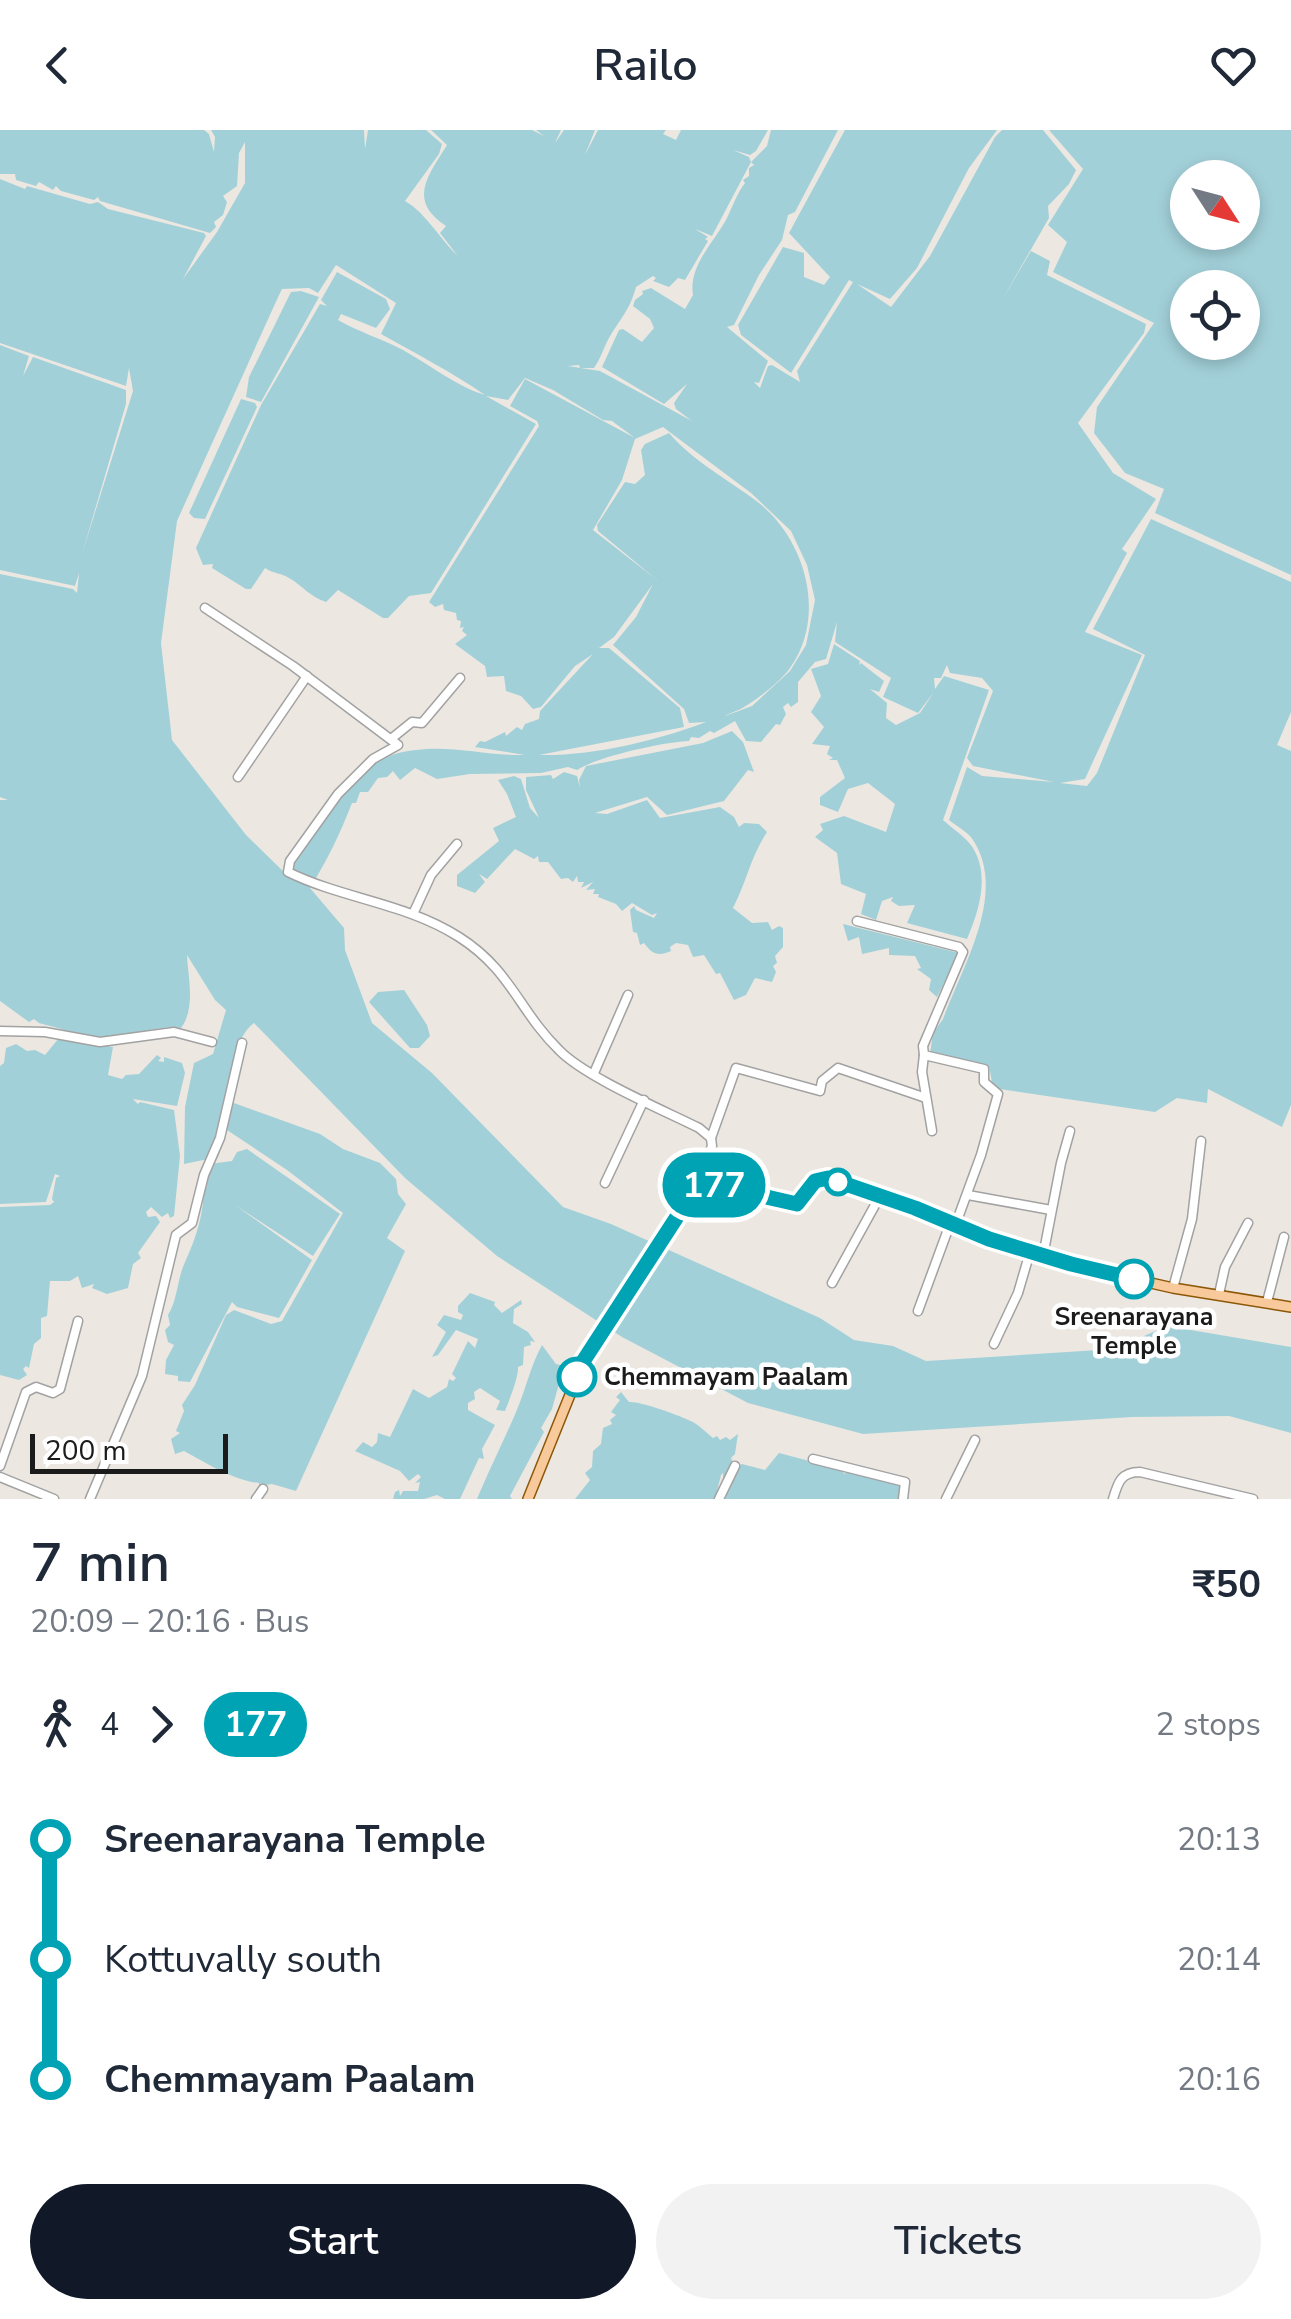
<!DOCTYPE html>
<html lang="en">
<head>
<meta charset="utf-8">
<style>
	body { margin:0; font-family:"Nunito Sans",sans-serif; background:#f2f2f3; color:#1f2937; height:100vh; display:flex; flex-direction:column; font-size:38px; white-space:nowrap }
	* { box-sizing:border-box; margin:0 }
	p { font-size:32px; color:#747a83 }
	.icon { flex:none; width:55px; height:55px; fill:none; stroke:currentColor; stroke-width:2; stroke-linecap:round; stroke-linejoin:round }
	.map { position:relative; height:1369px; overflow:hidden }
	.drawer { display:flex; flex-direction:column; background:#fff; flex:1 }
	.drawer>* { flex:none }
	.badge { padding:0 20px; border-radius:32px; font-size:35px; line-height:65px }
	.needle { width:65px; rotate:126deg }
	.tools { position:absolute; left:1170px; top:30px; display:grid; gap:20px }
	.tools a { display:grid; place-items:center; width:90px; height:90px; border-radius:50%; background:#fff; box-shadow:0 5px 15px #0003; font-size:50px }
	.scale { position:absolute; left:30px; bottom:25px; width:198px; box-sizing:border-box; padding-left:10px; border:5px solid #1b1b1b; border-top:0; font-size:28px; line-height:35px; white-space:nowrap; color:#1b1b1b; -webkit-text-stroke:8px #fff; paint-order:stroke }
	.map>.badge { position:absolute; translate:-50% -50%; box-shadow:0 0 0 5px #fff }
	.legs { display:flex; align-items:center; gap:15px; height:110px; padding:0 30px; font-size:32px }
	.legs p { margin-inline-start:auto }
	.headline { display:flex; align-items:center; justify-content:space-between; height:170px; padding:0 30px }
	h1 { font-size:55px; font-weight:600; line-height:75px }
	.button { display:flex; gap:20px; margin-top:auto; padding:20px 30px }
	.button a { flex:1; height:115px; border-radius:60px; background:#111827; color:#fff; font-size:40px; font-weight:600; line-height:115px; text-align:center }
	.button a+a { background:#f2f2f3; color:#1f2937 }
	ul { padding:0 30px; list-style:none }
	li { display:flex; align-items:center; gap:35px; height:120px; font-size:38px }
	li i { display:grid; place-items:center; width:15px; height:100%; margin:0 12px; background:currentColor }
	li i::after { content:''; width:25px; height:25px; margin:-12px; border:8px solid; border-radius:50%; background:#fff }
	li p { margin-inline-start:auto }
	li:first-child i { background:linear-gradient(#0000 50%,currentColor 0) }
	li:last-child i { background:linear-gradient(currentColor 50%,#0000 0) }
	header { display:flex; justify-content:space-between; align-items:center; height:130px; padding:0 30px; background:#fff; font-size:45px; font-weight:600 }
	.map>svg:first-child { display:block }
	.water { fill:#a2d0d9; fill-rule:evenodd }
	.lines { fill:none; stroke-linecap:round; stroke-linejoin:round }
	.minor-casing { stroke:#a2a2a2; stroke-width:11 }
	.major-casing { stroke:#8c5706; stroke-width:12 }
	.minor { stroke:#fff; stroke-width:8 }
	.major { stroke:#f8c99a; stroke-width:9 }
	.line-1-casing { stroke:#fff; stroke-width:22 }
	.line-1 { stroke:#00a3b4; stroke-width:15 }
	.stop-1-dot { fill:#fff; stroke:#00a3b4; stroke-width:5 }
	.labels { text-anchor:middle; dominant-baseline:central; stroke-width:9; stroke-linejoin:round; paint-order:stroke }
	.stop-label { font-size:25px; font-weight:bold; fill:#1b1b1b; stroke:#fff }
</style>
</head>
<body>
<header><svg class="icon" aria-label="back" viewBox="0 0 24 24"><path d="M15 5l-7 7 7 7"/></svg>Railo<svg class="icon" aria-label="heart" viewBox="0 0 24 24"><path d="M12 20l-8-8c-3-5 5-10 8-4 3-6 11-1 8 4z"/></svg></header>
<div class="map">
<svg width="1291" height="1369" viewBox="0 0 1291 1369">
	<rect width="100%" height="100%" fill="#ece8e1"/>
	<g class="water">
		<path d="M0,0H204L209,4L214,22L215,7L211,0H364L365,19L368,0H426L442,14L439,24L405,71C426,83 439,108 457,125L440,103L446,96C407,70 428,46 447,15L431,0H532L544,6L536,0H561L555,13L564,0H595L585,25L598,0H666L663,4L676,10L681,0H768L756,21L750,25L733,20L749,27L751,32L712,106L695,99L708,107L705,109L708,111L685,150L678,148L669,157L653,151L656,148L653,146L636,157C629,182 621,187 609,208C603,219 601,228 594,238H580L579,235L568,236L600,241L692,291L676,279L674,273L687,254L664,274L602,237L619,200L623,199L642,212L654,198L650,189L633,176L635,170L643,164L642,161L651,158L685,179L693,165C688,137 713,113 726,90C732,78 737,63 745,53L743,50L749,46V38L754,35L751,32L767,16L771,0H838L795,82L788,85L782,110L759,145L734,195L727,197L768,231L759,253L754,252L760,258L768,236L772,235L800,252L797,241L853,152L849,150L791,243L741,205L738,195L783,117L804,123V147L824,155L830,147L789,103L845,0H997L969,38L917,138L890,169L857,154L891,177L930,126L995,7L1002,0H1043L1076,40L1069,54L1048,76L1049,88L1002,170L1031,121L1050,131L1047,145L1146,194L1144,203L1078,293L1113,343L1156,369L1122,419L1127,423L1085,502L1142,525L1085,649L1060,653L1087,656L1097,643L1145,525L1093,499L1151,389L1291,452V582L1277,615L1291,621V975L1282,997L1208,959L1207,973L1177,968L1155,982L993,958L989,936L930,924L933,903L943,889C962,837 1008,763 973,710C968,702 956,696 949,690L967,637L982,646L1054,652L973,636L967,628L993,561L982,548L950,543L947,535L941,548H934L935,559L944,546L989,560L943,690C953,699 966,707 973,718C990,746 979,781 967,809L907,793L915,775L899,776L891,771L893,767L882,771L876,790L861,784L866,764L841,754L837,723L815,707L823,700L820,694L844,686L886,702L895,674L868,653L848,659L838,682L820,675V667L845,648L837,630H829L833,628L827,624L830,616L812,614L824,597L811,582L821,566L811,539L828,534L834,514L860,531L859,535L861,533L884,551L879,562L870,559L887,573L886,588L896,595L920,583L934,562L918,583L883,567L891,548L835,512L837,492L826,529L815,532L798,552V572L791,577L788,573L783,577L786,584L780,595L776,594L761,612L746,611L735,591L714,603L710,601L699,608L691,607L689,611C664,612 599,626 577,640L568,637L541,643L470,644L437,649L415,638L400,650L393,641L387,647L378,648L368,662H360L356,673H352C340,704 328,729 310,758L344,798L345,820L372,893L432,943L563,1077L611,1094L820,1188L854,1210L893,1216L926,1231L1114,1219L1167,1196L1291,1217V1303L1229,1286L1132,1287L863,1304L748,1273L622,1207L497,1126L405,1048L254,893C232,909 230,953 227,979L234,973L320,1004L343,1019L380,1033L396,1049L398,1064L406,1074L387,1108L405,1121L296,1361L272,1354L259,1356V1353C235,1351 206,1333 184,1321L175,1324L171,1309L180,1303L176,1301L184,1281L182,1275L195,1255L226,1185L234,1180L271,1194L282,1191L343,1083L287,1040L224,998L225,986L218,1027L184,1034L185,977L194,933L213,924L226,880L215,870L187,825C188,847 196,878 181,898C157,895 140,904 118,907C92,910 64,899 39,893L34,889L29,892L0,871V670H8L0,667V444L73,459L77,463L79,443L75,456L0,440V215L29,226L23,246L33,227L126,260V274L82,424L133,261L129,238L126,256L0,213V49L25,59L27,56L90,74L98,72L108,79L204,103L206,106L183,149L217,102L245,53V12L239,23L237,56L223,66L227,72L223,85L214,92L216,97L210,103L100,71L98,67L94,70L61,61L56,56L53,60L39,52L36,56L16,50L15,44H0ZM336,135L396,173L381,204C417,224 451,242 485,265C458,257 430,235 403,220C382,209 359,202 338,190L341,184L376,198L390,179L386,169L337,142L321,170L327,176L320,174L261,275L196,418L203,435L213,434L212,438L246,459H251L265,438C274,444 282,443 289,448C303,456 310,467 326,472L338,460L383,488H388L409,466L431,463L536,294L486,266L508,270L525,248L553,260L603,290L612,291L635,308L525,249L510,276L537,291L539,296L429,472L435,477L443,474L444,480L456,483L457,490L461,491L460,498L464,497L462,501L467,505L455,514L485,536L487,547L504,546L506,561L521,566L533,579L541,577L575,536L593,524L540,581L539,589L525,594L522,600L517,597L506,606L505,602L485,612L480,611L475,617L525,625C488,626 453,615 416,620C405,621 388,625 378,630C350,644 299,717 288,746L246,705L172,610L161,513L177,391L274,176L282,159L309,158L318,163ZM663,297L751,363L791,401L807,435L815,470L806,515L790,541L752,576L725,586C729,583 738,581 744,577C758,569 781,551 790,538C827,486 806,411 759,373C728,349 695,333 669,303L645,314L641,320L645,345L635,354L625,352L597,395L598,401L657,450L593,400L622,350L635,309ZM653,454L636,487L613,515L684,579L689,593L706,592C655,611 594,626 539,625L684,597L680,578L609,518H599L614,507Z"/>
		<path d="M1049,0H1291V445L1155,383L1164,359L1125,343L1094,303L1097,277L1154,193L1053,142L1067,112L1048,95L1083,39ZM1188,48H1242V102H1188ZM1188,158H1242V212H1188Z"/>
		<polygon points="301,161 319,167 261,272 246,267 249,247 291,162"/>
		<polygon points="241,269 255,273 257,277 205,389 194,388 189,383"/>
		<path d="M732,601L743,612L754,642L748,640L724,671L667,685L647,667L595,683L607,684L647,670L660,688L720,677L734,687L739,697L744,693L759,694L767,702C750,728 747,751 733,778L752,793L768,792L772,800L779,796L783,798V817L775,826L777,833L773,836L776,842L772,852L755,848L746,865L734,870L720,843L716,844L704,825L693,827L688,815L676,813L670,817L671,821C658,827 652,824 644,813L640,815L637,803L633,802L630,780L634,776L636,780L654,788L657,783L652,785L632,773L622,781L616,774L598,767L599,764H593L595,759L586,760L593,752L581,758L584,752H578L577,746L573,752L568,748L561,749L548,732H539L538,726L534,729L515,719L487,749L479,744L485,752L475,763L457,756V745L499,711L493,698L516,687L507,664L498,650L514,646L521,649L530,678L539,688L526,660V647L551,645L553,649L564,642L577,646L580,658L579,650L586,636L703,613Z"/>
		<polygon points="843,794 959,823 937,867 929,860 931,849 917,839 921,838 915,826 889,825 889,818 862,824 859,807 848,811"/>
		<polygon points="404,860 427,895 430,906 419,918 410,918 369,872 378,862"/>
		<polygon points="59,908 113,917 108,945 122,949 126,945 139,944 157,925 161,928 158,931 164,932 164,927 182,933 185,943 177,976 133,969 138,974 140,972 174,980 180,1026 174,1086 170,1088 168,1083 162,1087 151,1077 146,1082 148,1087 156,1086 160,1092 138,1123 141,1128 133,1134 128,1158 107,1164 92,1158 94,1154 82,1158 78,1146 70,1151 50,1151 47,1186 41,1188 41,1208 34,1214 29,1238 26,1236 23,1239 27,1245 19,1250 0,1245 0,1077 50,1075 54,1072 52,1069 56,1048 60,1046 55,1044 46,1072 0,1074 0,936 4,933 6,918 16,914 27,921 35,920 45,925"/>
		<path d="M247,1019L340,1084L313,1126L235,1075L312,1130L279,1188L237,1177L232,1172L190,1252L178,1251V1246L165,1244L166,1230L174,1215L168,1212L165,1200L170,1195L168,1185C178,1169 177,1149 185,1132C196,1108 204,1084 204,1056L208,1057L204,1054L209,1034L232,1031L237,1022Z"/>
		<path d="M470,1163L495,1172L494,1175L502,1183L521,1170L522,1174L514,1179L513,1193L528,1202L535,1212L530,1211L531,1215L524,1217L523,1235L518,1237C519,1247 507,1276 505,1281L496,1280L500,1271L480,1258L474,1262L475,1269L468,1273V1280L495,1295L482,1319L484,1329L479,1328L460,1369H445L437,1365L424,1369H393L395,1362L399,1360L400,1366L403,1361H418L420,1352L415,1353L421,1347L418,1344L409,1351L400,1341L355,1321L363,1312L372,1317L377,1312L378,1303L390,1307L413,1259L429,1268L447,1257L449,1249L453,1251L456,1248L452,1244L468,1211L475,1218L478,1209L456,1200L438,1225L432,1227L446,1202L437,1195L444,1185L461,1190L463,1185L458,1182V1176Z"/>
		<path d="M542,1215L556,1234L564,1236L552,1279L541,1298L544,1302L510,1366L512,1369H477C489,1340 505,1308 516,1282C526,1259 530,1237 542,1215Z"/>
		<path d="M621,1262L629,1272C640,1271 679,1285 693,1292C700,1296 707,1303 713,1308L717,1306L720,1310L726,1307L730,1310L738,1304L735,1324L731,1328L733,1332L723,1349V1343L721,1345L715,1369H575L590,1350L585,1343L592,1337L593,1321L601,1314L603,1298L612,1294L610,1290L616,1285L611,1282L620,1270L616,1267Z"/>
		<polygon points="779,1323 840,1339 845,1344 846,1341 901,1356 898,1369 722,1369 734,1339 742,1334 765,1340"/>
	</g>
	<g class="lines">
		<g class="minor-casing">
			<g id="minor">
				<path d="M205,478L293,536L398,615L373,629L338,664L290,731L288,742C343,769 406,773 459,807C511,840 519,881 559,920C585,947 663,980 699,998L711,1008L712,1016L697,1056"/>
				<polyline points="391,609 412,592 422,593 460,548"/>
				<polyline points="238,647 307,546"/>
				<polyline points="413,784 431,745 457,714"/>
				<polyline points="857,791 959,817 963,822 923,916 924,925 984,939 984,952 998,964 981,1025 955,1096"/>
				<polyline points="0,901 45,902 100,912 174,902 212,912"/>
				<polyline points="924,925 922,942 932,1001"/>
				<polyline points="594,943 628,865"/>
				<polyline points="711,1008 736,938 820,961 822,951 838,938 926,968"/>
				<polyline points="605,1053 644,970"/>
				<polyline points="968,1065 1051,1080"/>
				<polyline points="1043,1126 1061,1033 1070,1001"/>
				<polyline points="832,1153 880,1066"/>
				<polyline points="1173,1158 1192,1089 1201,1011"/>
				<polyline points="1219,1164 1225,1137 1248,1093"/>
				<polyline points="1267,1172 1284,1107"/>
				<polyline points="918,1181 950,1094"/>
				<polyline points="994,1214 1018,1163 1030,1122"/>
				<polyline points="813,1329 905,1352 903,1369"/>
				<polyline points="0,1336 26,1262 36,1257 53,1263 60,1259 78,1191"/>
				<polyline points="0,1347 54,1369"/>
				<polyline points="90,1369 142,1246 176,1105 192,1093 204,1045 220,1008 242,913"/>
				<polyline points="256,1369 263,1359"/>
				<polyline points="719,1369 735,1336"/>
				<polyline points="946,1369 975,1310"/>
				<path d="M1113,1369C1118,1352 1121,1342 1140,1342L1253,1369"/>
			</g>
		</g>
		<g class="major-casing">
			<polyline id="major" points="528,1369 584,1230 697,1056 709,1054 797,1074 815,1051 828,1048 915,1077 989,1109 1071,1135 1173,1158 1291,1177"/>
		</g>
		<use href="#minor" class="minor"/>
		<use href="#major" class="major"/>
	</g>
	<g class="lines">
		<g class="line-1-casing">
			<polyline id="line-1" points="577,1247 584,1230 697,1056 709,1054 797,1074 815,1051 828,1048 915,1078 989,1109 1071,1134 1134,1149"/>
		</g>
		<use href="#line-1" class="line-1"/>
	</g>
	<g class="stop-1-dot">
		<circle cx="838" cy="1052" r="12"/>
		<circle cx="1134" cy="1149" r="18"/>
		<circle cx="577" cy="1247" r="18"/>
	</g>
	<g class="labels">
		<g class="stop-label">
			<text x="1134" y="1187">Sreenarayana<tspan x="1134" dy="29">Temple</tspan></text>
			<text x="604" y="1247" text-anchor="start">Chemmayam Paalam</text>
		</g>
	</g>
</svg>
<div class="tools">
<a><svg class="needle" viewBox="-14 -14 28 28"><path d="M0-13l5 13h-10z" fill="#e53935"/><path d="M0 13l5-13h-10z" fill="#747a83"/></svg></a>
<a><svg class="icon" aria-label="locate" viewBox="0 0 24 24"><circle cx="12" cy="12" r="6"/><path d="M12 2v4M12 18v4M2 12h4M18 12h4"/></svg></a>
</div>
<div class="scale">200 m</div>
<b class="badge" style="left:714px;top:1055px;background:#00a3b4;color:#fff">177</b>
</div>
<section class="drawer">
<div class="headline"><div><h1>7 min</h1><p>20:09 – 20:16 · Bus</p></div><b>₹50</b></div>
<div class="legs"><svg class="icon" aria-label="walk" viewBox="0 0 24 24"><circle cx="13" cy="4" r="2"/><path d="M13 8l-2 6 4 7M11 14l-3 7M7 12l3-4h3l4 4"/></svg>4<svg class="icon" aria-label="forward" viewBox="0 0 24 24"><path d="M9 5l7 7-7 7"/></svg><b class="badge" style="background:#00a3b4;color:#fff">177</b><p>2 stops</p></div>
<ul>
<li><i style="color:#00a3b4"></i><b>Sreenarayana Temple</b><p>20:13</p></li>
<li><i style="color:#00a3b4"></i><span>Kottuvally south</span><p>20:14</p></li>
<li><i style="color:#00a3b4"></i><b>Chemmayam Paalam</b><p>20:16</p></li>
</ul>
<div class="button"><a>Start</a><a>Tickets</a></div>
</section>
</body>
</html>
